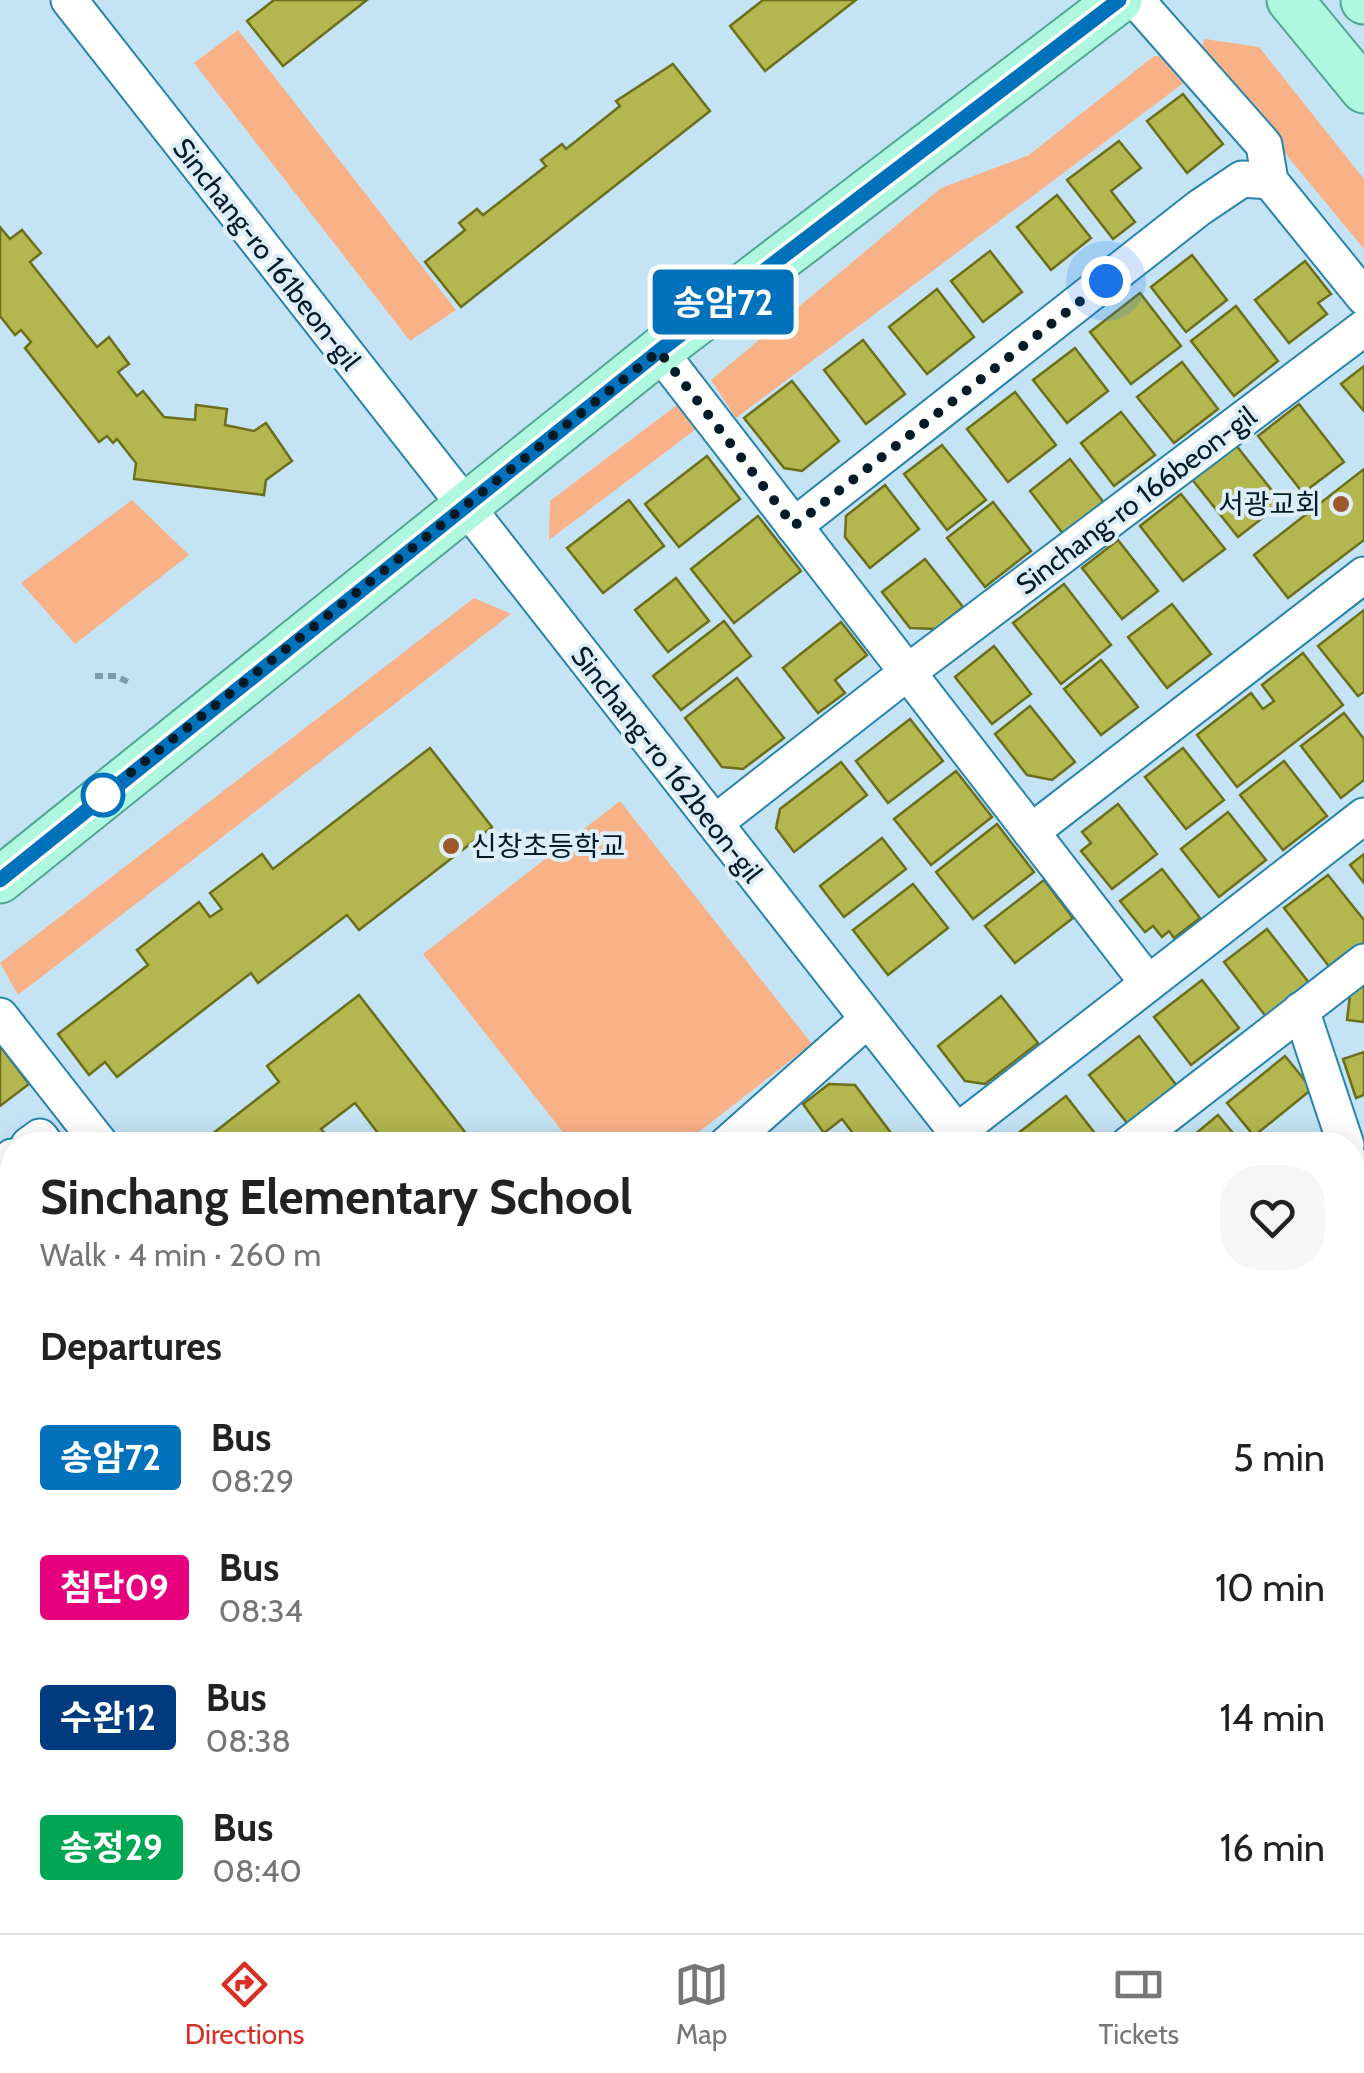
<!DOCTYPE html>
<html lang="en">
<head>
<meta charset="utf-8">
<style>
	body { margin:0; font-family:Cabin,"Noto Sans KR",sans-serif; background:#f6f6f6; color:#222; height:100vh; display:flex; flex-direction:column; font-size:38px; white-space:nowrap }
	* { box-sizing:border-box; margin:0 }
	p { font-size:32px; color:#767676 }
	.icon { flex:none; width:55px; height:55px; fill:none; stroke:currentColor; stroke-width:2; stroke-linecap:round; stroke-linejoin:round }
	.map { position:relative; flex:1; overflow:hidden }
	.side { position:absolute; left:0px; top:1132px; width:1365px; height:802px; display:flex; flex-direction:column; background:#fff; border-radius:40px 40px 0 0; box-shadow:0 5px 25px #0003 }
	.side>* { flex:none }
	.badge { padding:0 20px; border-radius:8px; font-size:35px; line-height:65px }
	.you { position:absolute; width:50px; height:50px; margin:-25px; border:8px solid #fff; border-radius:50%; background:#1a73e8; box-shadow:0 0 0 15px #1a73e833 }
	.map>.badge { position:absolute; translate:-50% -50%; box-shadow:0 0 0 5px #fff }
	h2 { padding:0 40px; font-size:38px; line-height:90px }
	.round { display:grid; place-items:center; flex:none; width:105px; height:105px; border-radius:40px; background:#f6f6f6 }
	.summary { display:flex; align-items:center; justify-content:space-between; height:170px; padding:0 40px }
	h1 { font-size:48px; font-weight:700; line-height:75px }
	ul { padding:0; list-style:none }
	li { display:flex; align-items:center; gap:30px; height:130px; padding:0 40px }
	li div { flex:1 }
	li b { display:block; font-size:38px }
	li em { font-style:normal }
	li .badge { min-width:110px; font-weight:700; text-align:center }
	.tab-bar { display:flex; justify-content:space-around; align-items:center; height:140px; border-top:2px solid #e0e0e0; background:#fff; font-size:28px; color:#767676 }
	.tab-bar a { display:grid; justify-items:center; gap:5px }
	.tab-bar .on { color:#d93025 }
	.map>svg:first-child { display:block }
	.green { fill:#f9b188 }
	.building { fill:#b4b750; stroke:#6c6e1a; stroke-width:2.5 }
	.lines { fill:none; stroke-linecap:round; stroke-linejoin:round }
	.minor-casing { stroke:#2884ab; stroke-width:39 }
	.major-casing { stroke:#51a693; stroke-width:49 }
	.path { stroke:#7e9cab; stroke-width:6; stroke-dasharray:8 5; stroke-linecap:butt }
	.minor { stroke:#fff; stroke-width:35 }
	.major { stroke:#b0f7e0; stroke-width:45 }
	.line-casing { stroke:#fff; stroke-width:22 }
	.line { stroke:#0072bc; stroke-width:15 }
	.walk { stroke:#011c28; stroke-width:10; stroke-dasharray:0 18 }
	.poi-dot { fill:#9c572b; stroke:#deeef7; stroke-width:4 }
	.stop-dot { fill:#fff; stroke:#0072bc; stroke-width:5 }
	.labels { text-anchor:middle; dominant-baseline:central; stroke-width:8; stroke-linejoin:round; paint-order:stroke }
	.street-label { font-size:28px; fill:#011c28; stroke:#deeef7 }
	.poi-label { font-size:28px; fill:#011c28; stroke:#deeef7; text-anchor:end }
</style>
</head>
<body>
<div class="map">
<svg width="1364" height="1933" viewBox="0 0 1364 1933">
	<rect width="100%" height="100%" fill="#c4e4f5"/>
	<g class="green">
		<polygon points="238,30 456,310 410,341 194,63"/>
		<polygon points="1205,39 1259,47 1364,179 1364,249 1200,50"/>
		<polygon points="1154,56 1177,58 1193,76 736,418 711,380 941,188 1029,155"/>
		<polygon points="677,405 696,429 549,540 550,501"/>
		<polygon points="132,500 189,555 75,644 21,583"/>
		<polygon points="474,598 511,614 18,995 0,963"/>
		<polygon points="620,801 812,1044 682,1145 573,1145 423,954"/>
	</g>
	<g class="building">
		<polygon points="274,0 367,0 283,66 247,21"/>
		<polygon points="763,0 856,0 765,71 730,26"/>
		<polygon points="673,64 710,111 461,307 425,262 465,230 459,223 477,209 483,215 546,166 541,160 562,144 566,149 620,106 616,101"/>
		<polygon points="1183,94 1223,144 1187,173 1147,121"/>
		<polygon points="1119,141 1141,168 1111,191 1135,222 1113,239 1067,180"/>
		<polygon points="1057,195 1091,238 1051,270 1017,227"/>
		<polygon points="0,227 10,239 22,230 41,253 30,262 97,347 109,337 129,364 118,372 137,396 143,391 164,417 195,420 196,405 227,409 225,425 254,431 266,423 292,461 266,480 264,495 134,479 136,463 117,439 113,443 107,436 99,442 25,348 31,342 21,330 15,335 0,316"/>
		<polygon points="990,251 1022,292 983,322 951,281"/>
		<polygon points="1192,255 1227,300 1186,332 1151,287"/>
		<polygon points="1305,261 1331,294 1318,303 1327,314 1289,343 1255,300"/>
		<polygon points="937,289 974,337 927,374 889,327"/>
		<polygon points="1140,293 1181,346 1131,384 1090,332"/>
		<polygon points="1236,306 1278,361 1234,396 1191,341"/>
		<polygon points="863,340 905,394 866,424 824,370"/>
		<polygon points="1075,348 1108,391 1067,423 1033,380"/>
		<polygon points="1182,362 1218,409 1174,443 1137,397"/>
		<polygon points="1364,366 1364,411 1341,384"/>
		<polygon points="792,381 839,441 802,471 784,468 744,418"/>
		<polygon points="1015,392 1056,445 1008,482 967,429"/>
		<polygon points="1299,404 1344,462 1303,493 1258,436"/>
		<polygon points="1121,412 1155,455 1114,486 1081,443"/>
		<polygon points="1235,444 1282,503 1238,537 1191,478"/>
		<polygon points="942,445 986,500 947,530 904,474"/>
		<polygon points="707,456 740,499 679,547 645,504"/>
		<polygon points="1070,459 1105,504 1064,535 1030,491"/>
		<polygon points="1364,469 1364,540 1288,598 1254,555"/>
		<polygon points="885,485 919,529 870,568 845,537 846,516"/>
		<polygon points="1181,494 1225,549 1183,581 1140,526"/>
		<polygon points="629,500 664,546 603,593 567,548"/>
		<polygon points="993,502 1031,551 985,587 947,538"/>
		<polygon points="758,516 801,571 734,623 691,569"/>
		<polygon points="1118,540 1158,591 1122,619 1082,568"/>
		<polygon points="925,559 963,607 936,629 910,628 882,592"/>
		<polygon points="676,578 709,621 668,652 635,610"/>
		<polygon points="1064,584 1111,645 1061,684 1013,623"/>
		<polygon points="1172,604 1211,654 1167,688 1128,637"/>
		<polygon points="1364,610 1364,692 1358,696 1318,646"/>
		<polygon points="724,621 751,656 681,710 653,676"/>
		<polygon points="841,622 867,655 835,680 845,693 818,713 783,668"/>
		<polygon points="994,646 1031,694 992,724 955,677"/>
		<polygon points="1303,653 1343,705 1237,787 1197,735 1251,693 1263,709 1274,701 1262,685"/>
		<polygon points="1101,660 1138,707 1101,735 1064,689"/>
		<polygon points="737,678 784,738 743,769 722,767 685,718"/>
		<polygon points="1030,706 1075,762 1052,780 1027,775 995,734"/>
		<polygon points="1344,713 1364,739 1364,780 1341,798 1301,746"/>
		<polygon points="910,719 943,761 888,803 856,761"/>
		<polygon points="430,748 492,827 359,930 347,915 258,983 251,973 117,1077 105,1062 89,1075 58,1034 148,965 137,950 199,902 210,917 222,909 210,893 262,854 273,869"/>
		<polygon points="1183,748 1224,800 1186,829 1145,777"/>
		<polygon points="1284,761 1327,816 1283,850 1240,795"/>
		<polygon points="841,762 867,795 794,852 776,828 780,809"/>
		<polygon points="956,771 992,817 931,865 894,819"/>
		<polygon points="1118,804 1157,854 1112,889 1081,851 1091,843 1082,832"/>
		<polygon points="1228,812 1266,860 1219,897 1181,849"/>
		<polygon points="997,824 1034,872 973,919 936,872"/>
		<polygon points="882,838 906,869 844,917 820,886"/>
		<polygon points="1364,854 1364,883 1350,865"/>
		<polygon points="1162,869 1200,918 1174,938 1169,931 1162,937 1153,926 1145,932 1120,901"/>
		<polygon points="1328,875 1364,920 1364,943 1331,969 1284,908"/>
		<polygon points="1044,880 1073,918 1015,963 985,926"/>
		<polygon points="913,884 948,928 888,975 853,930"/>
		<polygon points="1267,929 1310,984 1267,1018 1224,962"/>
		<polygon points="1202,980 1239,1028 1191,1065 1154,1017"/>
		<polygon points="1364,983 1364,1022 1347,1020 1350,995"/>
		<polygon points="359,995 475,1145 387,1145 355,1103 321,1129 330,1139 322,1145 198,1145 279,1082 267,1066"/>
		<polygon points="1001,996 1038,1043 985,1084 965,1081 938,1046"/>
		<polygon points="1139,1036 1180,1090 1131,1128 1089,1075"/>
		<polygon points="0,1046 29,1084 0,1106"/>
		<polygon points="1364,1052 1364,1095 1356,1098 1343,1059"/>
		<polygon points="1285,1056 1312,1089 1254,1136 1227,1103"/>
		<polygon points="829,1084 855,1085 900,1145 862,1145 842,1119 824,1133 803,1104"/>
		<polygon points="1066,1096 1104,1145 1018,1145 1012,1138"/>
		<polygon points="1218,1115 1243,1145 1182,1145"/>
		<polygon points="12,1190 12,1252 0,1261 0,1199"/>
		<polygon points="1362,1258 1364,1318 1352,1321 1352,1261"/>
		<polygon points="12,1296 12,1332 0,1316 0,1306"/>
		<polygon points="1352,1354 1362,1383 1352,1387"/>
		<polygon points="0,1467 12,1484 12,1561 0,1546"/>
		<polygon points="12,1579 12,1641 0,1625 0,1589"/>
		<polygon points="1362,1669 1364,1669 1364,1701 1359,1700"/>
		<polygon points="12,1733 12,1783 0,1766 0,1743"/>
		<polygon points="1352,1776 1364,1778 1359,1835 1352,1834"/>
		<polygon points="0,1791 12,1808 12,1823 0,1833"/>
		<polygon points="12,1840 12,1911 0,1894 0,1849"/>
		<polygon points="142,1922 205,1922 191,1933 150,1933"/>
		<polygon points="514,1922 693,1922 688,1933 509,1933"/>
		<polygon points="737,1922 753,1922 778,1933 733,1933"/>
		<polygon points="1088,1922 1153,1922 1149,1933 1084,1933"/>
	</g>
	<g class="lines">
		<g class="minor-casing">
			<g id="minor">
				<polyline points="69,0 967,1145"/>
				<polyline points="1136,0 1264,145 1270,181 1364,297"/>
				<polyline points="659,351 1148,983"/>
				<polyline points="794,526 1199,208 1242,179 1270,181"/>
				<polyline points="716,822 908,672 1364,328"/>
				<polyline points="1031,832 1364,575"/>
				<polyline points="1301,1010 1346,1145"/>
				<polyline points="0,1016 101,1145"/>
				<polyline points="957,1132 1364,816"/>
				<polyline points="29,1145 40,1137 46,1145"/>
				<polyline points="726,1145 867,1020"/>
				<polyline points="1128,1145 1364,962"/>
				<polyline points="1352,1163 1364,1197"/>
				<polyline points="0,1166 12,1157"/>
				<polyline points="1352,1247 1364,1243"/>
				<polyline points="0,1425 12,1415"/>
				<polyline points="1352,1542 1364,1545"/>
				<polyline points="0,1716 12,1706"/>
				<polyline points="1352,1759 1364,1763"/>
				<polyline points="913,1922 939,1933"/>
				<polyline points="80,1933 94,1922"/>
				<polyline points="316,1933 329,1922"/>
				<polyline points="1213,1933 1217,1922"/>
			</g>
		</g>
		<g class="major-casing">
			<g id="major">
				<polyline points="1290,0 1364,90"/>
				<polyline points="1364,0 1364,1"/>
				<polyline points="0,880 659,351 1119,0"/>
			</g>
		</g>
		<polyline class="path" points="95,676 116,676 132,684"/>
		<use href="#minor" class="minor"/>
		<use href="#major" class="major"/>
	</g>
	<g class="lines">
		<g class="line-casing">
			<polyline id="line" points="0,880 659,351 1119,0"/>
		</g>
		<use href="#line" class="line"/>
		<polyline class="walk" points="103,795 659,351 794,526 1106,281"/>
	</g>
	<g class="poi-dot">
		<circle cx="1341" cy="504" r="10"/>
		<circle cx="451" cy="846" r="10"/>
	</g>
	<circle class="stop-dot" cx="103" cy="795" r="20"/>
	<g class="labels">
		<g class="street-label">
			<text transform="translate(267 254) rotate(52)">Sinchang-ro 161beon-gil</text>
			<text transform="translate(1136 500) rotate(-37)">Sinchang-ro 166beon-gil</text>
			<text transform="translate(667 764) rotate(52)">Sinchang-ro 162beon-gil</text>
		</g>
		<g class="poi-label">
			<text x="1321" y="504">서광교회</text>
			<text x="471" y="846" text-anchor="start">신창초등학교</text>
		</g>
	</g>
</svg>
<div class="you" style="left:1106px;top:281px"></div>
<b class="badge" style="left:723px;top:302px;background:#0072bc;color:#fff">송암72</b>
<section class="side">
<div class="summary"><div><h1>Sinchang Elementary School</h1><p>Walk · 4 min · 260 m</p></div><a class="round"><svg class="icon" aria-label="heart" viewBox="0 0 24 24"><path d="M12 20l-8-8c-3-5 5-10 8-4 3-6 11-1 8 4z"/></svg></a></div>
<h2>Departures</h2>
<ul>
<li><span class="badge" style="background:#0072bc;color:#fff">송암72</span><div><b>Bus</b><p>08:29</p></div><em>5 min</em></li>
<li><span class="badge" style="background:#e6007e;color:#fff">첨단09</span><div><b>Bus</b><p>08:34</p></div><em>10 min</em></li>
<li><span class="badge" style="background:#003b80;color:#fff">수완12</span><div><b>Bus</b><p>08:38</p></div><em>14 min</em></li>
<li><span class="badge" style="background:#00a651;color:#fff">송정29</span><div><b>Bus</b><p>08:40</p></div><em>16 min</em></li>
</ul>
</section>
</div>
<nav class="tab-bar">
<a class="on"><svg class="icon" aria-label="directions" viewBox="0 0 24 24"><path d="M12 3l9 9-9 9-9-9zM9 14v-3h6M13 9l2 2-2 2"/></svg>Directions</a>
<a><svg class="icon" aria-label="map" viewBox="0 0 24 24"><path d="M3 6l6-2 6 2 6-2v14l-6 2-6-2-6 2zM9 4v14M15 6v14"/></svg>Map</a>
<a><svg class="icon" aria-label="tickets" viewBox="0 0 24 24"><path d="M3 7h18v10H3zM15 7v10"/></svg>Tickets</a>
</nav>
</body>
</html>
